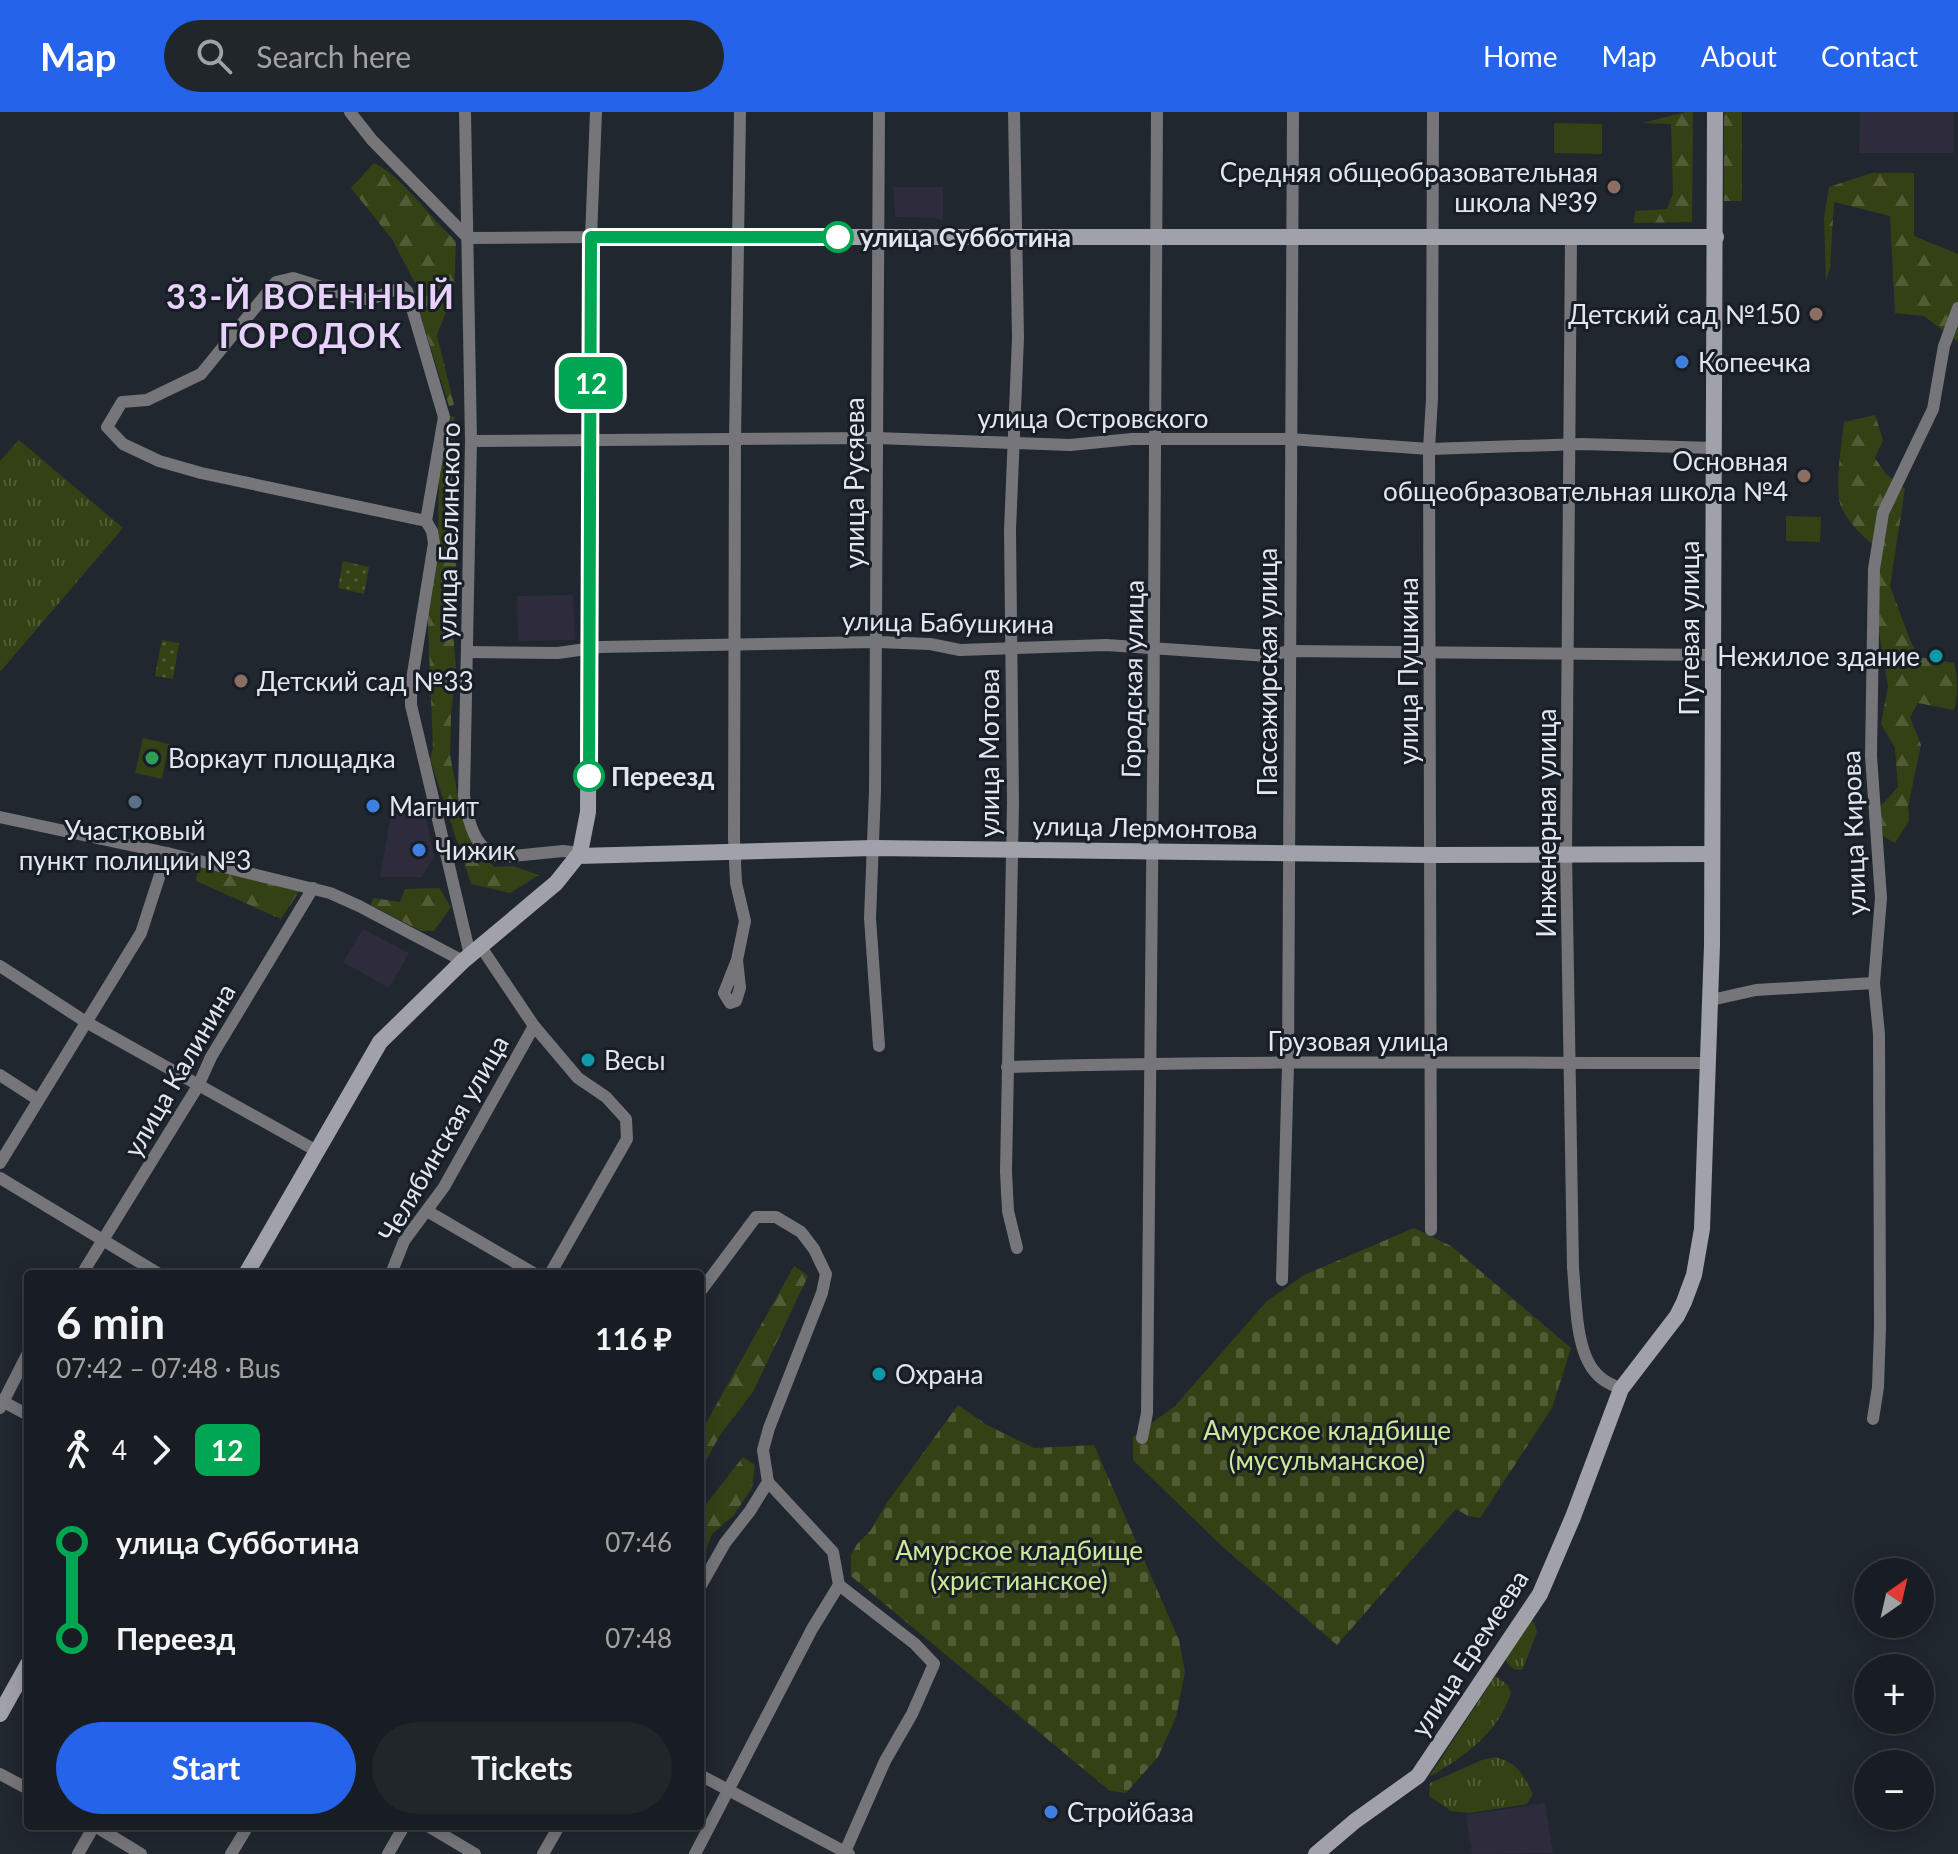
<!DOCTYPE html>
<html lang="en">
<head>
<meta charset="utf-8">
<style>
	body { margin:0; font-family:Lato,sans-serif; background:#21262b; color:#f1f3f6; height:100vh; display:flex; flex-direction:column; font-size:30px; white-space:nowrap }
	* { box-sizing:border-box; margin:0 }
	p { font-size:26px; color:#9fa2a6 }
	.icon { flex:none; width:44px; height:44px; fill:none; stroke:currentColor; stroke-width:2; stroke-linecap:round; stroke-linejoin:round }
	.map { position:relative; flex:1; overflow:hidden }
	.panel { position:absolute; left:24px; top:1158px; width:680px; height:560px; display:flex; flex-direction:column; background:#181d23; border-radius:8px; box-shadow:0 4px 20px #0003,0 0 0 2px #363b41 }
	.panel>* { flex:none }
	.badge { padding:0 16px; border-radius:12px; font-size:28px; line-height:52px }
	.needle { width:52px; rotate:34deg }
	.controls { position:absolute; left:1854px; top:1446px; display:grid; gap:16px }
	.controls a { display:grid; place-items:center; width:80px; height:80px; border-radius:50%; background:#181d23; box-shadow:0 4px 20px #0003,0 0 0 2px #363b41; font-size:40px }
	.map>.badge { position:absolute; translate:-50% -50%; box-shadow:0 0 0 4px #fff }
	.legs { display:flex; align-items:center; gap:12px; height:88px; padding:0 32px; font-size:26px }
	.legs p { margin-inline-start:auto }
	.head { display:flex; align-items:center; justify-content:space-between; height:136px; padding:0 32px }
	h1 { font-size:44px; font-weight:700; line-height:60px }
	.action { display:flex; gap:16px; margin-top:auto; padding:16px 32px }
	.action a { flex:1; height:92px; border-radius:48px; background:#2563eb; color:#fff; font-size:32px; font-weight:700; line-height:92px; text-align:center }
	.action a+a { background:#21262b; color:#f1f3f6 }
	ul { padding:0 32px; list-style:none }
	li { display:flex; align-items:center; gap:28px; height:96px; font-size:30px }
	li i { display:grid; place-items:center; width:12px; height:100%; margin:0 10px; background:currentColor }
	li i::after { content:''; width:20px; height:20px; margin:-10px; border:6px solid; border-radius:50%; background:#181d23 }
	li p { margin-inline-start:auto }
	li:first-child i { background:linear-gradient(#0000 50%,currentColor 0) }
	li:last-child i { background:linear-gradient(currentColor 50%,#0000 0) }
	header { display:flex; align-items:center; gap:48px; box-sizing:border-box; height:112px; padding:0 40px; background:#2563eb; color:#fff }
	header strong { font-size:38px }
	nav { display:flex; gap:44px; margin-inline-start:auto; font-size:28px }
	.search { width:560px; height:72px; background:#21262b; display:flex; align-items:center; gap:20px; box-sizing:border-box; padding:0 28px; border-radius:44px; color:#9fa2a6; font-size:30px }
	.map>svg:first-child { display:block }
	.commercial { fill:#2e2b3c }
	.grass { fill:url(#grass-tufts) }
	.forest { fill:url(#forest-firs) }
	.cemetery { fill:url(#cemetery-stones) }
	.park { fill:url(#park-dots) }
	.pitch { fill:#344115 }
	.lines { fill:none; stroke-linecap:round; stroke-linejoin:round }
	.street { stroke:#75757a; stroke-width:12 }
	.secondary { stroke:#a1a1aa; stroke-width:16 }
	.line-1-casing { stroke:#fff; stroke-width:18 }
	.line-1 { stroke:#00a651; stroke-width:12 }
	.education-dot { fill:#8d6e63; stroke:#171e26; stroke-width:3 }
	.stop-1-dot { fill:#fff; stroke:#00a651; stroke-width:4 }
	.shop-dot { fill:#3f7fe0; stroke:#171e26; stroke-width:3 }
	.culture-dot { fill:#0f9aa8; stroke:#171e26; stroke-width:3 }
	.leisure-dot { fill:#2e9e5b; stroke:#171e26; stroke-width:3 }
	.service-dot { fill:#5c6f8a; stroke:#171e26; stroke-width:3 }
	.labels { text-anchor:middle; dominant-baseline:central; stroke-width:6; stroke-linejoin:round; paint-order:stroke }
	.poi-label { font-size:26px; fill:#e2e7ec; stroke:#171e26; text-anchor:start }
	.stop-label { font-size:26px; font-weight:bold; fill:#e2e7ec; stroke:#171e26; text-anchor:start }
	.street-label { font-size:26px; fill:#e2e7ec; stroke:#171e26 }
	.park-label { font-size:26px; fill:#cde897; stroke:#171e26 }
	.district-label { font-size:34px; font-weight:bold; letter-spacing:2px; fill:#e8d2fb; stroke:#171e26 }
</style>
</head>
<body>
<header>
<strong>Map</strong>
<div class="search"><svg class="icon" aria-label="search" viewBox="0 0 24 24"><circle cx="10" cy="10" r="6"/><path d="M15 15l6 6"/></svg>Search here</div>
<nav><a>Home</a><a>Map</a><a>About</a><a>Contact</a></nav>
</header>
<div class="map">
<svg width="1958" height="1742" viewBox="0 0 1958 1742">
	<defs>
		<pattern id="grass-tufts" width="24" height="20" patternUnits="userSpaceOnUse" patternTransform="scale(2)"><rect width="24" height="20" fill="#344115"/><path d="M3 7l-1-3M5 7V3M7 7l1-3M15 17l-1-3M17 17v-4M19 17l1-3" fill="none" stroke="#515c37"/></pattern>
		<pattern id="forest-firs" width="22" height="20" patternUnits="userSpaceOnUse" patternTransform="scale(2)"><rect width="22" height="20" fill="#344115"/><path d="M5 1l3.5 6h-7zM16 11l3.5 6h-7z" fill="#515c37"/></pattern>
		<pattern id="cemetery-stones" width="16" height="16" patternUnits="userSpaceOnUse" patternTransform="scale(2)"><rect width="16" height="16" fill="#344115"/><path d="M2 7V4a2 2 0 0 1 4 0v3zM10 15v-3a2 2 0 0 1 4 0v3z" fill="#515c37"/></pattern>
		<pattern id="park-dots" width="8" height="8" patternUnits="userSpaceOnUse" patternTransform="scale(2)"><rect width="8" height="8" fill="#344115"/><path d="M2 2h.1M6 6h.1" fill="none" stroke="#515c37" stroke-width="1.8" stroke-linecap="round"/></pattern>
	</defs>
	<rect width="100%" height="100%" fill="#20272f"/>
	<g class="commercial">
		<polygon points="1860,0 1954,0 1954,41 1859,41"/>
		<polygon points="893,75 943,75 943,109 935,106 895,105"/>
		<polygon points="573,483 575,528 518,529 517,484"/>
		<polygon points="422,688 434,744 422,765 380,765 393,690"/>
		<polygon points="363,817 409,841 389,876 343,850"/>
		<polygon points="1545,1691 1553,1741 1472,1742 1466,1703"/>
	</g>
	<g class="grass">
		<polygon points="19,328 123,416 0,560 0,349"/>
		<path d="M1530,1509L1534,1510L1537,1520L1523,1557C1514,1560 1508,1554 1505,1546Z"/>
		<path d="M1495,1564L1508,1573L1511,1581C1498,1621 1464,1645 1429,1665Z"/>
		<path d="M1495,1645C1518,1651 1523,1662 1533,1682L1527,1692L1469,1701L1451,1699L1429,1684L1430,1671L1482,1648Z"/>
	</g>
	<g class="forest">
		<polygon points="1686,0 1693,0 1692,110 1634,111 1635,99 1667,97 1673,82 1671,12 1642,11"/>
		<rect x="1724" y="0" width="18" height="89"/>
		<path d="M374,51C401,63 432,108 456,129L454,179L437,223L454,293L449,294L420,202L426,192L392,127L351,76Z"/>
		<polygon points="1872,61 1914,61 1914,124 1958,142 1958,230 1924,204 1895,201 1890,104 1834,90 1830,156 1826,169 1824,106 1829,75"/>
		<path d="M1875,303L1883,328L1875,346L1886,362L1905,377L1890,474L1910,528L1919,545L1954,551C1958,564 1958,585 1954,598L1918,591L1910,605L1921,633L1908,695L1909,709L1895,731L1881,723L1879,696L1898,675L1895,636L1881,612L1888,574L1878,514L1879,437C1864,426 1849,412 1841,394C1834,378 1842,329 1844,310Z"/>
		<polygon points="450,304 455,305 450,346 458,427 452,507 456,557 451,603 450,643 460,694 477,736 494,755 513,754 539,763 510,781 471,772 430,647 433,636 427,489 438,427 439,368"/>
		<polygon points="198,753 300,778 281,807 196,769"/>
		<polygon points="439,776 451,795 434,819 421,819 371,793 373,786 400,790 405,777"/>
		<polygon points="794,1154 808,1164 753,1280 720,1323 700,1359 700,1322"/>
		<polygon points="743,1345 755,1353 752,1376 733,1404 712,1422 700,1453 700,1400"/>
	</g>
	<g class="cemetery">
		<polygon points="1414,1116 1451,1134 1571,1236 1552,1296 1480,1406 1468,1404 1456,1397 1337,1533 1225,1437 1133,1348 1133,1325 1175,1294 1267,1189 1304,1163"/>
		<polygon points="958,1293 987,1313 1034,1336 1094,1333 1179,1528 1185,1560 1176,1605 1158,1645 1126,1681 1110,1679 851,1464 851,1443 857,1432 871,1418 886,1392"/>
	</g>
	<g class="park">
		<polygon points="343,449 369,455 364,482 338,476"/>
		<polygon points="162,528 179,531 173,567 155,564"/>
	</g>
	<g class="pitch">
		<polygon points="1554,11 1602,12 1602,42 1554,41"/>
		<polygon points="1786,404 1821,405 1820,430 1786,429"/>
		<polygon points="143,626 169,632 162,667 135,661"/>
	</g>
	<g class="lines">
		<g class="street">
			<polyline points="350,0 372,28 468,126 591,125 596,0"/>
			<path d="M465,0L471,329L464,684C468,708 474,740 502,745L563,739L580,741"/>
			<polyline points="879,0 875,679 870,806 879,934"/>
			<polyline points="1014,0 1018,226 1010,418 1013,691 1006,1060 1008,1099 1017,1136"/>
			<path d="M1571,126L1566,741L1573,1156C1576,1186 1575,1237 1595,1260C1602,1269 1611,1272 1621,1277"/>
			<polyline points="471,329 876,326 1070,333 1132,327 1290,327 1429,337 1582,332 1714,336"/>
			<polyline points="426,409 444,305 407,179 403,175 371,187 360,187 293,166 276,170 201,262 147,288 122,290 107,315 123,332 159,349 201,361 426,409 432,419 434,431 411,574 411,593 470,843"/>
			<polyline points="468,540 558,541 600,535 877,530 930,532 960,538 1106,533 1268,544 1289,539 1714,543"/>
			<polyline points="0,705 167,741 330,781 359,794 463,849"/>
			<polyline points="481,835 534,914 578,966 606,985 626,1007 627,1027 550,1162"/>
			<polyline points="737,848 740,876 736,889 730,891 724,881 737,848 745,809 736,771 734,727 735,329 740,0"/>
			<polyline points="0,854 86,910 315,1038"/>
			<polyline points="1711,888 1756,878 1874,871"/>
			<path d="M1007,955C1241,948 1475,951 1709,951"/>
			<polyline points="0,963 37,987"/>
			<polyline points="0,1051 141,821 167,741"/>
			<polyline points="0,1066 159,1162"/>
			<polyline points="427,1099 535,1162"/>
			<polyline points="1431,1118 1429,337 1432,286 1433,0"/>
			<polyline points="82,1162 198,974 211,945 313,776"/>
			<polyline points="391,1162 404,1129 444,1075 534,914"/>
			<polyline points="1282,1168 1288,953 1293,0"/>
			<polyline points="700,1180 756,1105 776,1105 801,1120 814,1137 826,1162 822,1181 769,1316 763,1338 768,1370 750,1399 725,1431 700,1475"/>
			<polyline points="0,1288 28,1303"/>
			<polyline points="0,1296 28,1241"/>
			<polyline points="1873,1307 1878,1275 1880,1216 1879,922 1874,871 1881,786 1871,644 1874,457 1883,401 1933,297 1944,234 1958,196"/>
			<path d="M1142,1326L1147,1301C1150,867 1157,434 1157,0"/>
			<polyline points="768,1370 833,1440 839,1473 915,1532 934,1552 912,1602 885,1649 844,1742"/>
			<polyline points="0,1662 28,1677"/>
			<polyline points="700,1663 849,1742"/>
			<polyline points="95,1714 141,1742"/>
			<polyline points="428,1714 475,1742"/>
			<polyline points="78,1742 94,1714"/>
			<polyline points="231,1742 248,1714"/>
			<polyline points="388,1742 404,1714"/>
			<polyline points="543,1742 559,1714"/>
			<polyline points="695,1742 812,1517 839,1473"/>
		</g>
		<g class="secondary">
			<polyline points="578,744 873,736 1430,743 1712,742"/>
			<polyline points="246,1162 380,930 463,849 556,771 580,741 588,700 591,125 1716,125"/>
			<polyline points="0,1602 28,1552"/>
			<polyline points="1316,1742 1355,1709 1418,1664 1540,1482 1573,1405 1621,1277 1677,1204 1684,1190 1694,1163 1702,1117 1712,833 1715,0"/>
		</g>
	</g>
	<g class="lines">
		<g class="line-1-casing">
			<polyline id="line-1" points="589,664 591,125 838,125"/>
		</g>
		<use href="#line-1" class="line-1"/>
	</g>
	<g class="education-dot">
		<circle cx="1614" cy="75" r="8"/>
		<circle cx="1816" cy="202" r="8"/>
		<circle cx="1804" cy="364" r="8"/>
		<circle cx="241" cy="569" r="8"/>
	</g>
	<g class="stop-1-dot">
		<circle cx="838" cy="125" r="14"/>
		<circle cx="589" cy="664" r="14"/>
	</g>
	<g class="shop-dot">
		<circle cx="1682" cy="250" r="8"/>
		<circle cx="373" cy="694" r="8"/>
		<circle cx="419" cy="738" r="8"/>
		<circle cx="1051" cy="1700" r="8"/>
	</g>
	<g class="culture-dot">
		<circle cx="1936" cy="544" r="8"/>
		<circle cx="588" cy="948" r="8"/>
		<circle cx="879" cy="1262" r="8"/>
	</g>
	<circle class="leisure-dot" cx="152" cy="646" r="8"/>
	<circle class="service-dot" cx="135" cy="690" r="8"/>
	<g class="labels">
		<g class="poi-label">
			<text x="1598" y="60" text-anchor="end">Средняя общеобразовательная<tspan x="1598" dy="30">школа №39</tspan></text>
			<text x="1800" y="202" text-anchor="end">Детский сад №150</text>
			<text x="1698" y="250">Копеечка</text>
			<text x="1788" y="349" text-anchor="end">Основная<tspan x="1788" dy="30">общеобразовательная школа №4</tspan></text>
			<text x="1920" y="544" text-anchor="end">Нежилое здание</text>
			<text x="257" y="569">Детский сад №33</text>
			<text x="168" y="646">Воркаут площадка</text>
			<text x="389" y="694">Магнит</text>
			<text x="135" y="718" text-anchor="middle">Участковый<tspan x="135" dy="30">пункт полиции №3</tspan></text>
			<text x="435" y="738">Чижик</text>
			<text x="604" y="948">Весы</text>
			<text x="895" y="1262">Охрана</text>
			<text x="1067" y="1700">Стройбаза</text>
		</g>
		<g class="stop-label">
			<text x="860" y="125">улица Субботина</text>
			<text x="611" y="664">Переезд</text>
		</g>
		<g class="street-label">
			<text x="1093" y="306">улица Островского</text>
			<text transform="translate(854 371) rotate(-90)">улица Русяева</text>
			<text transform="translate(448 419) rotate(-89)">улица Белинского</text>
			<text transform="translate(948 510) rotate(1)">улица Бабушкина</text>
			<text transform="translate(1689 516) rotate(-90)">Путевая улица</text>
			<text transform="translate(1408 559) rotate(-90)">улица Пушкина</text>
			<text transform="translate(1267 560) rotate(-90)">Пассажирская улица</text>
			<text transform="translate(1132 567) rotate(-89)">Городская улица</text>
			<text transform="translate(989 641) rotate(-90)">улица Мотова</text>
			<text transform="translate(1546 711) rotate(-90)">Инженерная улица</text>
			<text transform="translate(1145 715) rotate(1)">улица Лермонтова</text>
			<text transform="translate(1853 721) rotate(-92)">улица Кирова</text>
			<text x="1358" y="929">Грузовая улица</text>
			<text transform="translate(179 958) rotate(-60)">улица Калинина</text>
			<text transform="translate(443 1026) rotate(-60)">Челябинская улица</text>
			<text transform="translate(1469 1541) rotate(-57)">улица Еремеева</text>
		</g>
		<g class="park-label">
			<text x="1327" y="1318">Амурское кладбище<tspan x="1327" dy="30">(мусульманское)</tspan></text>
			<text x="1019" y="1438">Амурское кладбище<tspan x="1019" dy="30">(христианское)</tspan></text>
		</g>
		<g class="district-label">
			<text x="311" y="183">33-Й ВОЕННЫЙ<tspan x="311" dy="39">ГОРОДОК</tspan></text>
		</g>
	</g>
</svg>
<div class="controls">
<a><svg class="needle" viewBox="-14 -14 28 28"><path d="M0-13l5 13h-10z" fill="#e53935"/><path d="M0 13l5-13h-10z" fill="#9fa2a6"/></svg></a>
<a>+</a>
<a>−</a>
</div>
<b class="badge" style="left:591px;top:271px;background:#00a651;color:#fff">12</b>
<section class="panel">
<div class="head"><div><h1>6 min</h1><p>07:42 – 07:48 · Bus</p></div><b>116 ₽</b></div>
<div class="legs"><svg class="icon" aria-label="walk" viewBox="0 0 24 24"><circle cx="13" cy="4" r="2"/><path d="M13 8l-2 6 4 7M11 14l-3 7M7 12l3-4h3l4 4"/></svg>4<svg class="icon" aria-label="forward" viewBox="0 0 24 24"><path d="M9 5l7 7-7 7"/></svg><b class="badge" style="background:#00a651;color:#fff">12</b></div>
<ul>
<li><i style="color:#00a651"></i><b>улица Субботина</b><p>07:46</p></li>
<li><i style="color:#00a651"></i><b>Переезд</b><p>07:48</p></li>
</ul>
<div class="action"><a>Start</a><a>Tickets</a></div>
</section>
</div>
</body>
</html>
